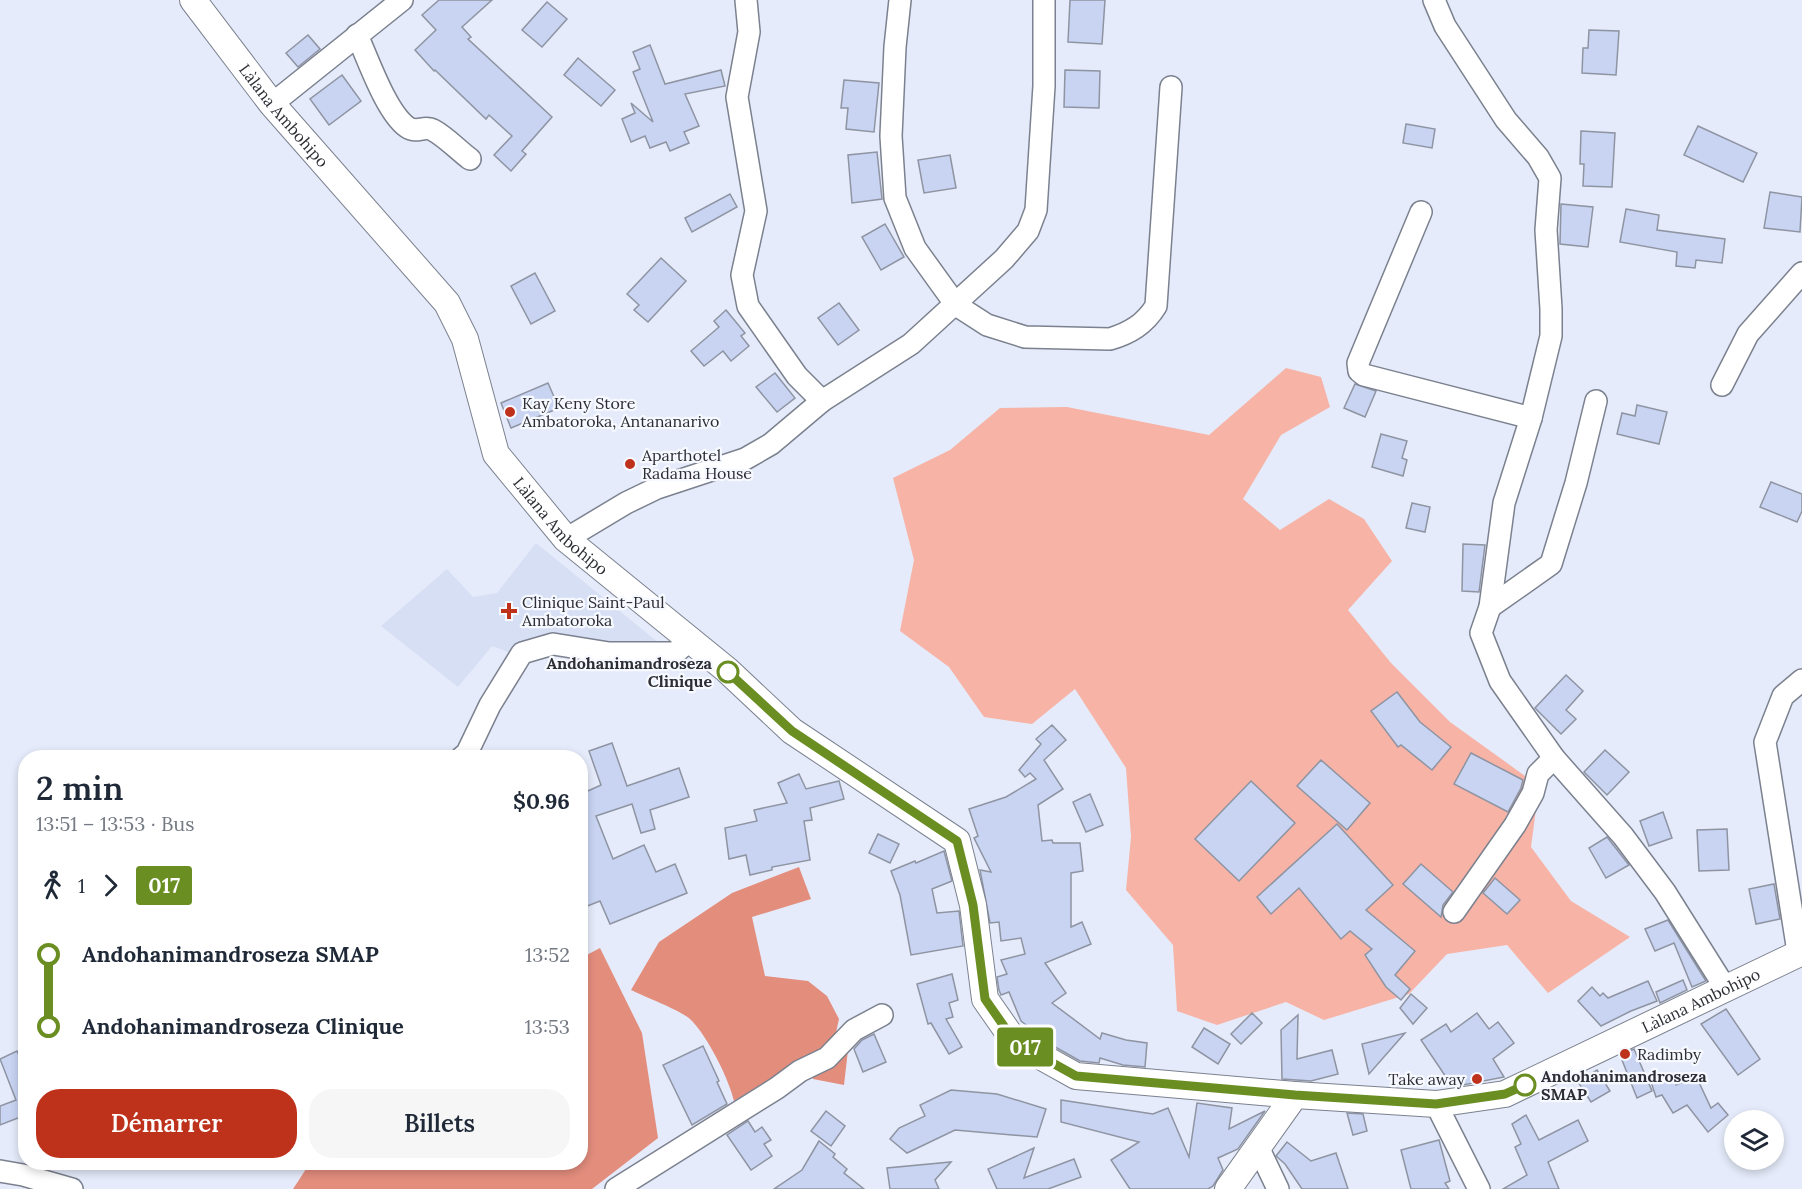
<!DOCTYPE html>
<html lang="fr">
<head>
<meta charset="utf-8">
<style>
	body { margin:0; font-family:Lora,serif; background:#f6f6f7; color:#1f2937; height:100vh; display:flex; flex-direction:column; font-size:22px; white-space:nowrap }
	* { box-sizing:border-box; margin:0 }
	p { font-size:20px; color:#747a83 }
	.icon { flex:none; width:33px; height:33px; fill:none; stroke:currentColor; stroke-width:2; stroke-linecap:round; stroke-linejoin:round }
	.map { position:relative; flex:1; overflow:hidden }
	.details { position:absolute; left:18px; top:750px; width:570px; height:420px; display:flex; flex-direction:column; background:#fff; border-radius:24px; box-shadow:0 3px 9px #0003 }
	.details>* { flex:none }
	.badge { padding:0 12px; border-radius:4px; font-size:21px; line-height:39px }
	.buttons { position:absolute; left:1724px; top:1110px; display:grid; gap:12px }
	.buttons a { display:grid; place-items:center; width:60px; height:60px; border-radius:50%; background:#fff; box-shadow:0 3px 9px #0003; font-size:30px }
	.map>.badge { position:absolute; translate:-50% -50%; box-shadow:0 0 0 3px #fff }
	.legs { display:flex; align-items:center; gap:9px; height:66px; padding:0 18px; font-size:20px }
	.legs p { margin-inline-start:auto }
	.summary { display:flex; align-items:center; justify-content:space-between; height:102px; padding:0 18px }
	h1 { font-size:33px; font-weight:600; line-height:45px }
	.button { display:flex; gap:12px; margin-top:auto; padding:12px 18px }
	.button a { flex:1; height:69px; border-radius:24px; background:#be321c; color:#fff; font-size:24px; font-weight:600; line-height:69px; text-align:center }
	.button a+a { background:#f6f6f7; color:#1f2937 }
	ul { padding:0 18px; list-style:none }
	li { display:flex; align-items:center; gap:21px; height:72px; font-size:22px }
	li i { display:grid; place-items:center; width:9px; height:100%; margin:0 8px; background:currentColor }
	li i::after { content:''; width:15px; height:15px; margin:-8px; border:4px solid; border-radius:50%; background:#fff }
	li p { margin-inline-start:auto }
	li:first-child i { background:linear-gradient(#0000 50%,currentColor 0) }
	li:last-child i { background:linear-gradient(currentColor 50%,#0000 0) }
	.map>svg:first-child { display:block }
	.built { fill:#d7dff5 }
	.green { fill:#f7b3a6 }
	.forest { fill:#e38d7d }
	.building { fill:#c8d4f2; stroke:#8e94a2; stroke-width:1.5 }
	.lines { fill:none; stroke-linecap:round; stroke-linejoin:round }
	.minor-casing { stroke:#7b818e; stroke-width:24 }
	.tertiary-casing { stroke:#7b818e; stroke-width:28 }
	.minor { stroke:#fff; stroke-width:21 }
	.tertiary { stroke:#fff; stroke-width:26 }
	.line-1-casing { stroke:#fff; stroke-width:14 }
	.line-1 { stroke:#6b8e23; stroke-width:9 }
	.poi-dot { fill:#be321c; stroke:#f6f9ff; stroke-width:2 }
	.stop-1-dot { fill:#fff; stroke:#6b8e23; stroke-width:3 }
	.labels { text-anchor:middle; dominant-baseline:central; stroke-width:4.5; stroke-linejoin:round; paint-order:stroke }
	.street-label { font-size:16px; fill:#2c2e34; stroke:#f6f9ff }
	.poi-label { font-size:16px; fill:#2c2e34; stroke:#f6f9ff; text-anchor:start }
	.stop-label { font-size:16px; font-weight:bold; fill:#2c2e34; stroke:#f6f9ff; text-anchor:end }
</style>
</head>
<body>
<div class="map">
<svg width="1802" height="1189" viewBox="0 0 1802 1189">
	<rect width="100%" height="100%" fill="#e5ebfa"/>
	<polygon class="built" points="536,543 675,656 552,651 521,657 492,646 458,687 381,626 447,569 473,597 497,593"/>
	<polygon class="green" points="1286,368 1321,377 1330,407 1281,435 1243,499 1280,530 1329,499 1364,519 1392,561 1348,610 1391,663 1450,722 1539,786 1531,847 1571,901 1630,937 1548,993 1507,945 1447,954 1409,994 1324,1020 1286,1002 1217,1025 1177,1011 1173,945 1126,890 1131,837 1126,768 1075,689 1032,724 984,717 949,667 900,631 914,560 893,478 950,450 1000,408 1067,407 1209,435"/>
	<g class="forest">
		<path d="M799,867L811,899L752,917L765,976L808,981L827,996L839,1019L835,1037L848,1050L844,1085L813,1079L808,1057L791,1063L777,1075L734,1101C729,1079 707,1035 690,1019C680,1010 645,997 631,990L659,942L732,893Z"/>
		<polygon points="600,948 642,1033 658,1138 592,1189 293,1189 310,1163 580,1162 581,958"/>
	</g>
	<g class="building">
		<polygon points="439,0 492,0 462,27 471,37 468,39 552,117 522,151 526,154 511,171 494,155 512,136 489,115 486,119 435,70 434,71 415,50 436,30 422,15"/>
		<polygon points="1070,0 1105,0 1102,44 1068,42"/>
		<polygon points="547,2 567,19 542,47 522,30"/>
		<polygon points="1589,30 1619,31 1616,75 1582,73 1583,48 1588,48"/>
		<polygon points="308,35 320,49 298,67 286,53"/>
		<polygon points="650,45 665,84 721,70 725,86 685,94 699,126 684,132 689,143 670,151 666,142 650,148 645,136 631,142 622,119 635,113 631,103 653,122 633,72 640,69 633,52"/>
		<polygon points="578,58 615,90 601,106 564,75"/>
		<polygon points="1065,70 1100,71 1099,108 1064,107"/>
		<polygon points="342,75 361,101 329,125 310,99"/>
		<polygon points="844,80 879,83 874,132 846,129 848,108 841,108"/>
		<polygon points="1406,124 1435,129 1432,148 1403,143"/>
		<polygon points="1698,126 1757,153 1743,182 1684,155"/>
		<polygon points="1581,131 1615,133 1612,187 1583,186 1584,164 1580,164"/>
		<polygon points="877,152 882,199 852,203 848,155"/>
		<polygon points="950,155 956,188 924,193 918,160"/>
		<polygon points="1770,192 1802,197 1800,232 1764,228"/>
		<polygon points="730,194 737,207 692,232 685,218"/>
		<polygon points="1561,204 1593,207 1588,247 1560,244"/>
		<polygon points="1626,209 1659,215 1657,230 1725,239 1722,263 1696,260 1695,268 1676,266 1677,252 1620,242"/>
		<polygon points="885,224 904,257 881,270 862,237"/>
		<polygon points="661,258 686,281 648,322 634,310 639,305 627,294"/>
		<polygon points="535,273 555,311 531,324 511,286"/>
		<polygon points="839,303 859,330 838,345 818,318"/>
		<polygon points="726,310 745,333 741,336 749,346 731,361 723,351 704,366 691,351 719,327 714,321"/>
		<polygon points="775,373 795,398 777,412 756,387"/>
		<polygon points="548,383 559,408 511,428 501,403"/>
		<polygon points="1355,384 1376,391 1365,417 1344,408"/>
		<polygon points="1637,405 1667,412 1659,444 1617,434 1622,413 1635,416"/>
		<polygon points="1381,434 1407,441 1402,458 1407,460 1403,476 1372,467"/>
		<polygon points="1771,482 1802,494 1802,511 1797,522 1760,507"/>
		<polygon points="1412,503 1430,507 1425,532 1406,528"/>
		<polygon points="1463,544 1485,545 1479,592 1462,591"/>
		<polygon points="1566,675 1583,691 1566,710 1576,719 1561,734 1535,708"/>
		<polygon points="1397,692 1420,722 1451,747 1432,770 1401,745 1398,747 1371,711"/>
		<polygon points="1052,725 1066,740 1044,760 1063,789 1038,805 1042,841 1052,840 1053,843 1080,843 1083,871 1071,873 1071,927 1082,922 1091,944 1045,963 1066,993 1052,1003 1100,1039 1102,1033 1126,1040 1147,1043 1145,1067 1123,1065 1100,1058 1099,1063 1080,1061 1057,1048 1021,1021 1009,992 1001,995 999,990 997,977 1007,974 1001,960 1025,954 1021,938 1001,941 999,922 990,923 980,870 991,872 974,838 978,836 969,809 1006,797 1036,779 1030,773 1025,777 1019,770 1041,744 1036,739"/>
		<polygon points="612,743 627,786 679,768 689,797 650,810 655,829 641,833 632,804 596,816 613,859 644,845 656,872 675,864 687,893 610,924 600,901 580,909 580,778 583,777 588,791 601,785 589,751"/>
		<polygon points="1605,750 1629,772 1607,795 1584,772"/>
		<polygon points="1471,753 1523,780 1521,788 1508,812 1454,784"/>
		<polygon points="1321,760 1370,803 1347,830 1297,786"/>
		<polygon points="799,774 806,789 839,781 844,799 810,808 812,820 804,821 810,860 772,867 772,870 750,875 746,855 729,859 725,828 757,821 754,810 787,803 778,783"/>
		<polygon points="1251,781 1295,823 1239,881 1195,839"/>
		<polygon points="1090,794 1103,825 1086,832 1073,802"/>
		<polygon points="1663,812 1672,838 1649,846 1640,821"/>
		<polygon points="1337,824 1393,885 1366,910 1415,951 1395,975 1410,989 1401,1000 1386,987 1365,955 1372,949 1350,931 1341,939 1299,888 1271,914 1257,897"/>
		<polygon points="1727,829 1729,870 1699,871 1697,830"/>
		<polygon points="878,834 899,844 890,863 869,853"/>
		<polygon points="1607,837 1629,865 1606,878 1589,848"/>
		<polygon points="944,851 952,881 932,889 937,913 959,911 963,946 911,955 900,895 891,871 915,861 916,863"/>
		<polygon points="1421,864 1453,892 1443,905 1441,917 1403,884"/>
		<polygon points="1495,878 1520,900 1507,914 1483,893"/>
		<polygon points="1774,884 1780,919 1756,924 1749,889"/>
		<polygon points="1668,920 1706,981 1692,987 1674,943 1655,951 1645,929"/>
		<polygon points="952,974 958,1000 949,1003 953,1017 946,1019 962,1047 949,1054 931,1023 928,1024 917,984"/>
		<polygon points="1683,980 1687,990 1660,1003 1656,992"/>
		<polygon points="1648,981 1657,1001 1631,1011 1601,1026 1578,1001 1592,987 1600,996 1603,993 1608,998"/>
		<polygon points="1411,994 1427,1008 1413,1024 1400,1008"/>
		<polygon points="1726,1009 1760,1059 1738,1075 1701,1024"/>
		<polygon points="1252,1013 1262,1023 1241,1044 1231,1034"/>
		<polygon points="1477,1013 1489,1029 1498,1022 1514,1043 1493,1059 1504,1077 1463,1085 1461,1078 1450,1083 1421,1040 1446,1024 1451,1032"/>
		<polygon points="1298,1015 1297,1059 1332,1050 1338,1074 1311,1081 1282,1079 1281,1030"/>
		<polygon points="1204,1028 1230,1044 1218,1064 1192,1047"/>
		<polygon points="1405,1033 1369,1074 1362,1044"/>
		<polygon points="874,1034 886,1062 863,1072 854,1049 862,1040"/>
		<polygon points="703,1046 719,1081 717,1082 727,1104 692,1125 663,1065"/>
		<polygon points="1634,1049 1652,1091 1637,1098 1620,1055"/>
		<polygon points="17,1051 26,1070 26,1121 23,1116 0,1125 0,1106 16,1100 0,1059"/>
		<polygon points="1597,1070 1610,1091 1591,1102 1578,1082"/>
		<polygon points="1672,1075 1676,1085 1696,1076 1711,1108 1718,1103 1728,1115 1708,1132 1687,1105 1673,1113 1662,1095 1656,1097 1651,1082"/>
		<polygon points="951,1090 997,1094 1046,1109 1037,1137 955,1130 907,1153 890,1139 899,1128 925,1116 920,1105"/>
		<polygon points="1061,1100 1153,1114 1168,1108 1189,1157 1197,1103 1232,1108 1229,1129 1265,1111 1238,1149 1218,1158 1223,1170 1213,1186 1208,1189 1130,1189 1111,1160 1139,1142 1061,1122"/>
		<polygon points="826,1111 845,1126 831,1146 811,1131"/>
		<polygon points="1347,1113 1363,1114 1367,1131 1353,1135"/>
		<polygon points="1526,1115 1539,1140 1578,1120 1588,1141 1548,1162 1559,1189 1503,1189 1527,1175 1515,1147 1521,1144 1512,1124"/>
		<polygon points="748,1121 755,1132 762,1127 771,1140 764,1144 772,1156 751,1170 727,1135"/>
		<polygon points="1439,1140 1450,1181 1445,1183 1449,1189 1411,1189 1401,1150"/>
		<polygon points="819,1141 835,1154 833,1157 847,1169 844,1173 864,1189 774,1189 802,1170"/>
		<polygon points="1287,1142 1311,1161 1336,1153 1348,1189 1302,1189 1285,1164 1276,1156"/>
		<polygon points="1034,1148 1024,1178 1074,1159 1081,1177 1048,1189 997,1189 988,1169"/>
		<polygon points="951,1162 935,1180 939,1189 890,1189 887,1168"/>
	</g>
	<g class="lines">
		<g class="minor-casing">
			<g id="minor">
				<polyline points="746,0 749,32 737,97 756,211 742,275 748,306 797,376 822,401"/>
				<path d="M900,0L895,47L891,136L895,198L915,248L956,305L987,325L1025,337L1110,339C1130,333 1145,324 1156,306L1171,87"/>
				<polyline points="1434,0 1445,26 1506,120 1538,157 1550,178 1546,230 1551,309 1551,336 1531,418 1504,503 1490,607 1481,633 1500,681 1554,758 1623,836 1665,892 1726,989"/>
				<path d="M357,35C368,59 386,112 407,127C417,134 424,125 433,130C446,137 458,150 470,159"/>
				<polyline points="272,104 402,0"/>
				<polyline points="1421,212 1358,363 1359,371 1364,375 1531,418"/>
				<polyline points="1722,385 1748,334 1802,273"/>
				<polyline points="566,539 626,503 657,488 745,459 771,444 822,401 911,344 1004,259 1028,231 1036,210 1044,86 1044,0"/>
				<polyline points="1490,607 1551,564 1576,483 1596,401"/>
				<polyline points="461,758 467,753 490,705 522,653 553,644 609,653 675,653 689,641"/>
				<polyline points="1454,912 1515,825 1533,793 1538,774 1554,758"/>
				<polyline points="1798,952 1765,742 1783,696 1802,680"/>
				<polyline points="1436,1104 1479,1189"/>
				<polyline points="1258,1147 1278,1189"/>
				<polyline points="0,1171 23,1175 72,1189"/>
				<polyline points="616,1189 777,1088 800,1071 827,1058 854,1030 882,1015"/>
			</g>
		</g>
		<g class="tertiary-casing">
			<g id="tertiary">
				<path id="s1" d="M193,0L272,104L447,303L465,339L496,454L566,539L727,670L792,731L957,841L973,905L985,999L1015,1042L1076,1076L1295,1095L1436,1104L1505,1094L1802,952"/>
				<polyline points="1228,1189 1295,1095"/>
			</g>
		</g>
		<use href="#minor" class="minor"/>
		<use href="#tertiary" class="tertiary"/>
	</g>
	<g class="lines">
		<g class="line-1-casing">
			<polyline id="line-1" points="728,672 792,731 957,841 973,905 985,999 1015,1042 1076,1076 1295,1095 1436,1104 1505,1094 1525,1085"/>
		</g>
		<use href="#line-1" class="line-1"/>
	</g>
	<g class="poi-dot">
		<circle cx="510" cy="412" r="6"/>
		<circle cx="630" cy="464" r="6"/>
		<path d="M506 602h6v6h6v6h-6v6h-6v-6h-6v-6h6z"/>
		<circle cx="1625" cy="1054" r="6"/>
		<circle cx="1477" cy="1079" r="6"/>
	</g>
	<g class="stop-1-dot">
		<circle cx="728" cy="672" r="10"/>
		<circle cx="1525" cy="1085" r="10"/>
	</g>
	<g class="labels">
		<g class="street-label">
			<text stroke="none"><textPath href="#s1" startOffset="147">Làlana Ambohipo</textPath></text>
			<text stroke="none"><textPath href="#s1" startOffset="652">Làlana Ambohipo</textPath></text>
			<text stroke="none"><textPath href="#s1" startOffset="2091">Làlana Ambohipo</textPath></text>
		</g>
		<g class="poi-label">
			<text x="522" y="403">Kay Keny Store<tspan x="522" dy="18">Ambatoroka, Antananarivo</tspan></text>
			<text x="642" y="455">Aparthotel<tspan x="642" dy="18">Radama House</tspan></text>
			<text x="522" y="602">Clinique Saint-Paul<tspan x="522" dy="18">Ambatoroka</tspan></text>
			<text x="1637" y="1054">Radimby</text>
			<text x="1465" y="1079" text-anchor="end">Take away</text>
		</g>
		<g class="stop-label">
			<text x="712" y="663">Andohanimandroseza<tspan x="712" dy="18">Clinique</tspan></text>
			<text x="1541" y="1076" text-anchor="start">Andohanimandroseza<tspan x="1541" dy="18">SMAP</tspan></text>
		</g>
	</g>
</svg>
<div class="buttons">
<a><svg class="icon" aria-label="layers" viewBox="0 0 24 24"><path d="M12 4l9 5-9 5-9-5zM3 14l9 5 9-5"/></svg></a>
</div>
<b class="badge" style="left:1025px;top:1047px;background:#6b8e23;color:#fff">017</b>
<section class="details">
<div class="summary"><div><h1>2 min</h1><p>13:51 – 13:53 · Bus</p></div><b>$0.96</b></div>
<div class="legs"><svg class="icon" aria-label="walk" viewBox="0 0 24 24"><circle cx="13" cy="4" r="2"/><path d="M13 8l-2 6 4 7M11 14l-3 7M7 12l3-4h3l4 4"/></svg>1<svg class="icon" aria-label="forward" viewBox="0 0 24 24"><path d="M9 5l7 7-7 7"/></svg><b class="badge" style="background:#6b8e23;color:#fff">017</b></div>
<ul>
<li><i style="color:#6b8e23"></i><b>Andohanimandroseza SMAP</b><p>13:52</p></li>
<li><i style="color:#6b8e23"></i><b>Andohanimandroseza Clinique</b><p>13:53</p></li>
</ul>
<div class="button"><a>Démarrer</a><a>Billets</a></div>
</section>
</div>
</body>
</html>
